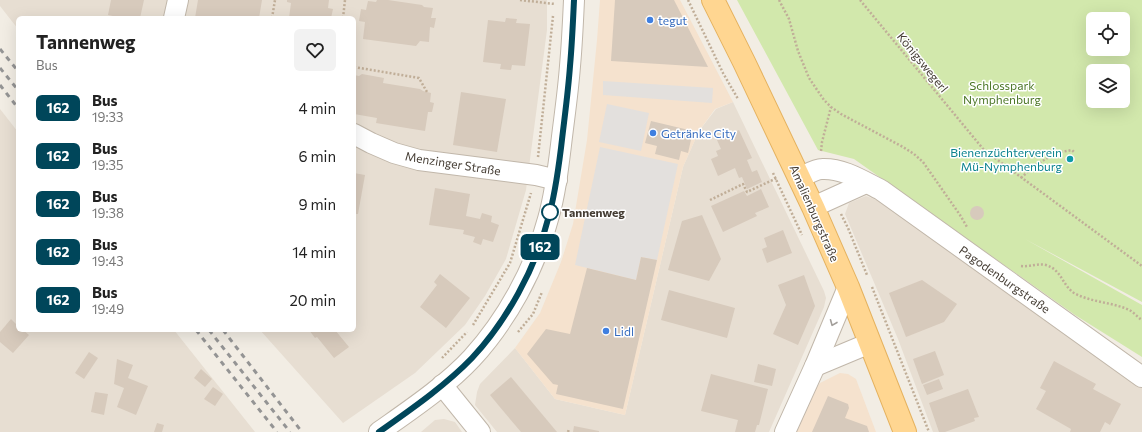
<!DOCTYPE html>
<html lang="en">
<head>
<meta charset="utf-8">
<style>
	body { margin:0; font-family:Commissioner,sans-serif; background:#f2f2f2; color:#222; height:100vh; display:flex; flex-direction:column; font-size:15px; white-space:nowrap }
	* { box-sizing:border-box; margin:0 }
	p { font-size:13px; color:#767676 }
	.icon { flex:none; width:22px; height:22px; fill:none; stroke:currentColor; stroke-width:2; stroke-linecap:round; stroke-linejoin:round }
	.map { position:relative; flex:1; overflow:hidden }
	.details { position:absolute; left:16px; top:16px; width:340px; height:316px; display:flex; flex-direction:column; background:#fff; border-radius:6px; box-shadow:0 4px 16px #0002 }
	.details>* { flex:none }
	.badge { padding:0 8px; border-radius:6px; font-size:14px; line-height:26px }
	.tools { position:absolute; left:1086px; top:12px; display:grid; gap:8px }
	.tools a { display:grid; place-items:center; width:44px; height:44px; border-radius:6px; background:#fff; box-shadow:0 4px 16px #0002; font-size:20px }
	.map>.badge { position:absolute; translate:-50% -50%; box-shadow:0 0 0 2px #fff }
	.round { display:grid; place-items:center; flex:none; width:42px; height:42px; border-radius:6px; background:#f2f2f2 }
	.head { display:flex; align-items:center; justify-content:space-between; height:68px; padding:0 20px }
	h1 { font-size:19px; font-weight:700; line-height:30px }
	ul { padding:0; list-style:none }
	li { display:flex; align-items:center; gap:12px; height:48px; padding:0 20px }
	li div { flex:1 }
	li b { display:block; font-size:15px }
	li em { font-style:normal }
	li .badge { min-width:44px; font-weight:700; text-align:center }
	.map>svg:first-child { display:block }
	.residential { fill:#e7ded2 }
	.commercial { fill:#f5e2ce }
	.green { fill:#d2e8ac; fill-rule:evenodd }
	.parking { fill:#e3e0dd }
	.building { fill:#d7cabc }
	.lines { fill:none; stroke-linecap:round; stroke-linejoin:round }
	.minor-casing { stroke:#c1b7aa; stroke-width:22 }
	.major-casing { stroke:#e5b25f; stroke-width:24 }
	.path { stroke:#c0ae98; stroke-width:2.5; stroke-dasharray:2 2; stroke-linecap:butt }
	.minor { stroke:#fff; stroke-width:20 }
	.major { stroke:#ffd691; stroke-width:22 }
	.rail { stroke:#949494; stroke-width:3; stroke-dasharray:5 5; stroke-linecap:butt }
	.oneway { stroke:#a29e9a }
	.line-casing { stroke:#fff; stroke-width:9 }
	.line { stroke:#00465a; stroke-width:6 }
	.shop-dot { fill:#3f7fe0; stroke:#fff; stroke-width:1.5 }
	.culture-dot { fill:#0f9aa8; stroke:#fff; stroke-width:1.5 }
	.stop-dot { fill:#fff; stroke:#00465a; stroke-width:2 }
	.labels { text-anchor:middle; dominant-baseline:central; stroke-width:3; stroke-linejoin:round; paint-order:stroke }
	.shop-label { font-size:12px; fill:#366cbe; stroke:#fff; text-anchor:start }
	.street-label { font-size:12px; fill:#453d34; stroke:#fff }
	.park-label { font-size:12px; fill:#4c7727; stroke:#fff }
	.culture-label { font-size:12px; fill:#0d838f; stroke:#fff; text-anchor:end }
	.stop-label { font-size:12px; font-weight:bold; fill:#453d34; stroke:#fff; text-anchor:start }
</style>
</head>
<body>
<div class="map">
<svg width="1142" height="432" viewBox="0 0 1142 432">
	<rect width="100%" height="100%" fill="#f2ede4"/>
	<g class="residential">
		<polygon points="0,0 547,0 547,30 526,190 506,259 485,296 465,325 415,373 343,423 260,330 354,330 354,18 18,18 18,29 0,6"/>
		<polygon points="733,102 824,291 826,298 824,307 769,432 497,432 475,405 477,392 480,384 515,348 555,399 625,415 683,167 699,131 716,109"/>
		<polygon points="0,109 18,132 18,330 174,330 255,432 0,432"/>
		<polygon points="866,196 879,201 940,245 1142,383 1142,432 933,432 898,339 845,214 849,203"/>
		<polygon points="444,419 455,422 462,432 421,432 435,420"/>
	</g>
	<g class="commercial">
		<polygon points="600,0 680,0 733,102 715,109 699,131 683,167 625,415 555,399 515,348 540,313 561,262 573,224 587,140 597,40"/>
		<polygon points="840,373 848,374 856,379 876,432 795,432 812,394 820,383"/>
	</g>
	<path class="green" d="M737,0H1142V302L1025,239L1142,305V357L1075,315L854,159L818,150ZM1093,19H1123V49H1093ZM1093,71H1123V101H1093Z"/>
	<g class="parking">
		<polygon points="603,81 713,88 712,103 603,95"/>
		<polygon points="607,104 649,113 641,151 599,142"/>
		<polygon points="600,147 678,164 657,260 641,257 636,280 575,265"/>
	</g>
	<g class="building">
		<polygon points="111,0 144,0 140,18 122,18 108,15"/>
		<polygon points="198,0 262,0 259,18 195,18"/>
		<polygon points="287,0 329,0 328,8 333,9 331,18 289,18 291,3 287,2"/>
		<polygon points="377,0 388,0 422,5 424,7 433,8 431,18 436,18 434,28 430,27 429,42 420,41 416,46 363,39 365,22 359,21 361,9 366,10 368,1 376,2"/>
		<polygon points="615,0 674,0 708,67 611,61"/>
		<polygon points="506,18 517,19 516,23 530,24 525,66 512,65 511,70 500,69 501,64 483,62 488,20 505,22"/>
		<polygon points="362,74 384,78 383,83 420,89 423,91 431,93 430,102 434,103 432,112 428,112 425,131 376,123 377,118 354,114 354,75 359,76"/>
		<polygon points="461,92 506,99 497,152 453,145"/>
		<polygon points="651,121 693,131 688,153 681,151 679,160 655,154 657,146 645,143"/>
		<polygon points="739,130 752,158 747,160 752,172 757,170 762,182 747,189 742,177 739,178 735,168 718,176 711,159 718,156 716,151 721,149 717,140"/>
		<polygon points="1070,154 1075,158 1070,164 1064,160"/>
		<polygon points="354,173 365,175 358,214 354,214"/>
		<polygon points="435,188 470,194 466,216 480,219 482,213 492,216 491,222 499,225 493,242 483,239 481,245 473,242 475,237 463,234 464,230 429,225"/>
		<polygon points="761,189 769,207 755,213 757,216 723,232 711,206 744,191 747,196"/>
		<circle cx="977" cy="213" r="7"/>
		<polygon points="702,215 721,259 709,281 668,270 682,221"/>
		<polygon points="783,230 792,253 767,263 762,249 767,247 764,238"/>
		<polygon points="641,257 657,260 623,409 556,394 558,385 553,384 527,354 546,329 570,334 587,268 636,280"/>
		<polygon points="440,274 470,298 446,328 420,307 437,285 434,282"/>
		<polygon points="804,275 815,306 798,345 773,334 786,305 778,285"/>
		<polygon points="922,280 957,304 944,322 906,337 889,293"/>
		<polygon points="669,290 735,308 727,338 661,320"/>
		<polygon points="11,319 18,326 18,330 23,330 29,335 13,353 0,342 0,332"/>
		<polygon points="309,330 335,330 349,347 334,358 317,337 315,338"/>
		<polygon points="935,351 944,375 922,384 913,359"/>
		<polygon points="89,352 98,358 84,379 75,373"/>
		<polygon points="117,359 133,365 128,378 148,386 136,415 117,407 124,388 114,384"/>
		<polygon points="1054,361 1096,384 1093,389 1121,404 1110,425 1105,422 1100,432 1070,432 1071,429 1036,409 1046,391 1040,388"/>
		<polygon points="758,364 776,369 772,386 754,382"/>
		<polygon points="201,369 212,379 205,387 194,378"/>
		<polygon points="711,374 768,389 759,425 757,425 755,432 735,432 738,420 701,411"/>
		<polygon points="511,377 557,432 521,432 499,406 490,395"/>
		<polygon points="939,379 943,389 927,395 923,385"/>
		<polygon points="213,387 223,394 215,406 204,399"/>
		<polygon points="968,389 979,417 974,418 975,421 945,432 939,432 929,403"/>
		<polygon points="95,392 108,394 104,415 91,412"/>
		<polygon points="828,396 848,404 849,408 845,418 867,426 869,432 812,432"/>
		<polygon points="157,423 164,425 162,432 154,432"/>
		<polygon points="574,426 599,431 599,432 573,432"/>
	</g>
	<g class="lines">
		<g class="minor-casing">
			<g id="minor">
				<polyline points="174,18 178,0"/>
				<polyline points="354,134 371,143 394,153 419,160 536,175 557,180"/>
				<path d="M799,178C806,175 815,169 822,169C843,168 863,181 881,190L1142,377"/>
				<polyline points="813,207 866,183"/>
				<polyline points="815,366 870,343"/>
				<polyline points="442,385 480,432"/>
				<path d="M379,432C410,410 446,386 472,358C506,321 535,269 548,219C555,195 558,170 561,145C564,119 568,93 570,66C572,44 573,22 574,0"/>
				<polyline points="785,432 815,366 848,287"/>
			</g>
		</g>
		<g class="major-casing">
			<polyline id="major" points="713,0 744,62 813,207 848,287 905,432"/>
		</g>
		<g class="path">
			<polyline points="520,0 555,4"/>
			<polyline points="688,0 723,73 738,99"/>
			<polyline points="779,0 789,19 798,51 809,78 824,100 831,107 841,114 903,147 914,154 923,162 960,215 967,227"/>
			<polyline points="860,0 984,150 1142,266"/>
			<polyline points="272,18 275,0"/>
			<polyline points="343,18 345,0"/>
			<polyline points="354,67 419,78 427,92"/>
			<polyline points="821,151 822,142 831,107"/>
			<polyline points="538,157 553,16"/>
			<polyline points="773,173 802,235"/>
			<polyline points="1021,178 1034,166 1056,153 1072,150 1075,153"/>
			<polyline points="710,200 743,184 747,192 777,178"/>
			<polyline points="841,214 848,228 867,275"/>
			<path d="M1021,266C1030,267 1038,263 1046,265C1062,270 1062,285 1074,293C1090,302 1110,302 1127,309C1133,311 1137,317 1142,320"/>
			<polyline points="872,287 929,432"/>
			<polyline points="473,325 510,263 531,193"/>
			<polyline points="518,332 533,314 542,292"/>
			<polyline points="442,358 467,332"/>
			<polyline points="568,432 569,429"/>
		</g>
		<use href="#minor" class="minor"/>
		<use href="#major" class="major"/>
		<g class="rail">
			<polyline points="0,49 18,71"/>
			<polyline points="0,68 18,90"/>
			<polyline points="0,85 18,108"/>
			<polyline points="196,330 277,432"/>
			<polyline points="209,330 290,432"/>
			<polyline points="223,330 302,432"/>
		</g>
	</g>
	<defs><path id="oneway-chevron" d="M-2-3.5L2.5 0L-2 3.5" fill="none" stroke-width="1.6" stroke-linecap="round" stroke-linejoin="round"/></defs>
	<use class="oneway" href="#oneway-chevron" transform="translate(833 323) rotate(112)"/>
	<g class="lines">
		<g class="line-casing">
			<path id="line" d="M379,432C410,410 445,386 472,358C506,322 536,268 548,219C555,196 558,172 561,148C564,121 568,94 570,66C572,44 573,22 574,0"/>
		</g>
		<use href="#line" class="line"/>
	</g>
	<g class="shop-dot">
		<circle cx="650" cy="20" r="4"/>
		<circle cx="653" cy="133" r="4"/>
		<circle cx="606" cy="331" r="4"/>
	</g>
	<circle class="culture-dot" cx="1070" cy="159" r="4"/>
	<circle class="stop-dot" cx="550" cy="212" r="8"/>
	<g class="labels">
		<g class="shop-label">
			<text x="658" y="20">tegut</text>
			<text x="661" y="133">Getränke City</text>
			<text x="614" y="331">Lidl</text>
		</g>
		<g class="street-label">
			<text transform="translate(923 62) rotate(51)">Königswegerl</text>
			<text transform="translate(453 163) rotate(9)">Menzinger Straße</text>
			<text transform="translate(815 213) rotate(66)">Amalienburgstraße</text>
			<text transform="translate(1005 279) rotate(35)">Pagodenburgstraße</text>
		</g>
		<g class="park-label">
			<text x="1002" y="85">Schlosspark<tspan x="1002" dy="14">Nymphenburg</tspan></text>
		</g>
		<g class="culture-label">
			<text x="1062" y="152">Bienenzüchterverein<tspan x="1062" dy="14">Mü-Nymphenburg</tspan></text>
		</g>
		<g class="stop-label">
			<text x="562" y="212">Tannenweg</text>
		</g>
	</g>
</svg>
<div class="tools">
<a><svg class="icon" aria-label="locate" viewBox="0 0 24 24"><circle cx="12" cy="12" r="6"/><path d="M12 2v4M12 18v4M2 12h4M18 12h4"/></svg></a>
<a><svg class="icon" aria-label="layers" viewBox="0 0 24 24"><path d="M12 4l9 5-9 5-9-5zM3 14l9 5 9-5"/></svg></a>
</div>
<b class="badge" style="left:540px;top:247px;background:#00465a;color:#fff">162</b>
<section class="details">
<div class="head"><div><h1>Tannenweg</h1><p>Bus</p></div><a class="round"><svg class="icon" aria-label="heart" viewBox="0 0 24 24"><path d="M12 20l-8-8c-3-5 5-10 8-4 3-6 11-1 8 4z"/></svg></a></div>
<ul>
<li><span class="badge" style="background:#00465a;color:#fff">162</span><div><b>Bus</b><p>19:33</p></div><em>4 min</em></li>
<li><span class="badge" style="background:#00465a;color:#fff">162</span><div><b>Bus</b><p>19:35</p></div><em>6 min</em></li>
<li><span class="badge" style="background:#00465a;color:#fff">162</span><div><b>Bus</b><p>19:38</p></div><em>9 min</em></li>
<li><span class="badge" style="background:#00465a;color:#fff">162</span><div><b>Bus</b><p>19:43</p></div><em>14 min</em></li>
<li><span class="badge" style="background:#00465a;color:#fff">162</span><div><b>Bus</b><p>19:49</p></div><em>20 min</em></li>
</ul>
</section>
</div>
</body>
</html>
